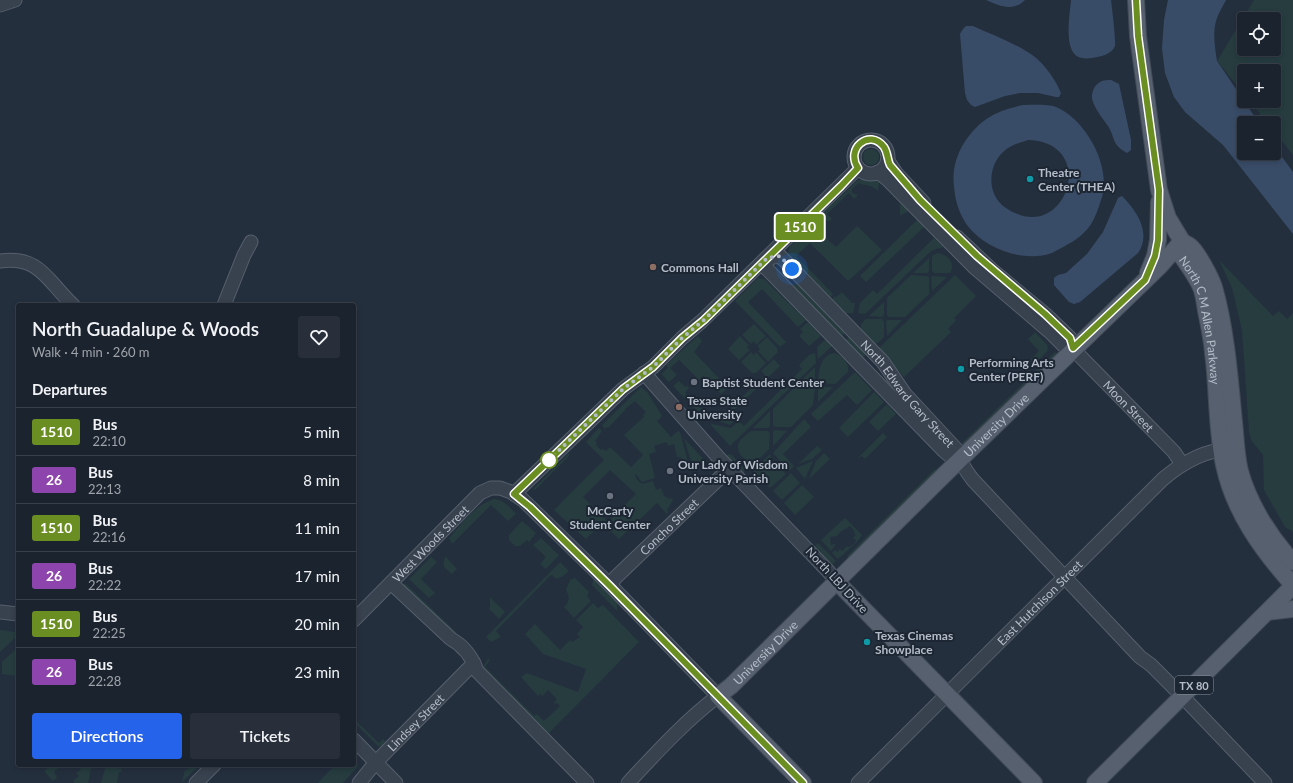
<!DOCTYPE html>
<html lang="en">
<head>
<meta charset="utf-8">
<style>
	body { margin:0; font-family:Lato,sans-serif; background:#282f3a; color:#f1f3f6; height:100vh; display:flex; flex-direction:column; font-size:15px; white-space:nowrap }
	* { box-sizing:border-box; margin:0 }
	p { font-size:13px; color:#a0a4aa }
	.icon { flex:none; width:22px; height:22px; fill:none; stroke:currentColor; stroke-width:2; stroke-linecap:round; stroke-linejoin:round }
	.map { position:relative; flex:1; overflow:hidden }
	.drawer { position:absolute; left:16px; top:303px; width:340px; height:464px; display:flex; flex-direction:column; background:#1b232e; border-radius:4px; box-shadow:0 2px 6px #0003,0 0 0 1px #39404a }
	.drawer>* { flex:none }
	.badge { padding:0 8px; border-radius:3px; font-size:14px; line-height:26px }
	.controls { position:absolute; left:1237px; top:12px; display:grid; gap:8px }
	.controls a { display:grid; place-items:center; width:44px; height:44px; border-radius:4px; background:#1b232e; box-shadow:0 2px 6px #0003,0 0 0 1px #39404a; font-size:20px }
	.you { position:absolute; width:20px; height:20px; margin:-10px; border:3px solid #fff; border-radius:50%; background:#1a73e8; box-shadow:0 0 0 6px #1a73e833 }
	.map>.badge { position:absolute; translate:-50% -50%; box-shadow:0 0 0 2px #fff }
	h2 { padding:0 16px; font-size:15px; line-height:36px }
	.round { display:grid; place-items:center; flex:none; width:42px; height:42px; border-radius:4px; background:#282f3a }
	.overview { display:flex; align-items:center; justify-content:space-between; height:68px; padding:0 16px }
	h1 { font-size:19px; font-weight:600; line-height:30px }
	.action { display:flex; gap:8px; margin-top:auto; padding:8px 16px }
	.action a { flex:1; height:46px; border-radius:4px; background:#2563eb; color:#fff; font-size:16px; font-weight:600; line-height:46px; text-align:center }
	.action a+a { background:#282f3a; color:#f1f3f6 }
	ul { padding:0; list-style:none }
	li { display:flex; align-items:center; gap:12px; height:48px; padding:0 16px; border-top:1px solid #39404a }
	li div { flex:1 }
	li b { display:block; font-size:15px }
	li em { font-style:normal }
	li .badge { min-width:44px; font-weight:700; text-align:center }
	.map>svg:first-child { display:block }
	.green { fill:#263c3f; fill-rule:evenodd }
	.water { fill:#394c67; fill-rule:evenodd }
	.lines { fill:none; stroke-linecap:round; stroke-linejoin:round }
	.minor-casing { stroke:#565f6c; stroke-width:15 }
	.major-casing { stroke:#414a57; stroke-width:18 }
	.minor { stroke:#38414e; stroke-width:13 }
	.major { stroke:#56606e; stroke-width:16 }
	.line-casing { stroke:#fff; stroke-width:9 }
	.line { stroke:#6b8e23; stroke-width:6 }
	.walk { stroke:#b4bcc9; stroke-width:4; stroke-dasharray:0 7.2 }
	.culture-dot { fill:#0f9aa8; stroke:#1d2633; stroke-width:1.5 }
	.education-dot { fill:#8d6e63; stroke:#1d2633; stroke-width:1.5 }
	.worship-dot { fill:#6b7280; stroke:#1d2633; stroke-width:1.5 }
	.stop-dot { fill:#fff; stroke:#6b8e23; stroke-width:2 }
	.labels { text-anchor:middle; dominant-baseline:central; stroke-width:4; stroke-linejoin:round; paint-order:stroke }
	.shield { fill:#1d2633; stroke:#878f9c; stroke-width:1 }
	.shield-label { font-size:11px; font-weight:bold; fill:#b4bcc9 }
	.poi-label { font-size:12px; font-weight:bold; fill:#b4bcc9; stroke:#1d2633; text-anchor:start }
	.street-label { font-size:12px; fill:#b4bcc9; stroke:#1d2633 }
</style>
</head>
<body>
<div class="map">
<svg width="1293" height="783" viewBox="0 0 1293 783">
	<rect width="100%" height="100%" fill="#242f3e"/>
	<g class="green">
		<path d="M1254,0H1293V155L1274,131V123H1267L1250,101H1274V71H1244V94L1217,61ZM1244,19H1274V49H1244Z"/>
		<circle cx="871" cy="157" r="8"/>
		<path d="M865,178L880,180L910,208L909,211L901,215L900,214V203L881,183H879L878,191C872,185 867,186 859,183L852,189V193L858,195L854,199L849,193L827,214L832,219L829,221H827L821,215L857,181Z"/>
		<polygon points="917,220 924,227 866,282 860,276"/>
		<path d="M812,226L836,247L857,226L882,250L848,281L810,243L796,256L833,294L829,299L790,259C788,254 788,250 790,246Z"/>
		<polygon points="934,238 944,247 936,249 930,252 865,314 858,313 860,303 873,290 877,294"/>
		<path d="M937,253C948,254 956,264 950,273H934L932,271V256Z"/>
		<polygon points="929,258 929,271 927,273 913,273"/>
		<polygon points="1219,260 1273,316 1279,311 1287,319 1293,313 1293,532 1285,527 1264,490 1263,455 1251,440 1249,432 1242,330 1232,288"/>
		<polygon points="911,275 927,276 929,277 929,294 905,317 889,317 887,315 887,298"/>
		<polygon points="955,275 976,296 954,318 956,320 948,329 951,332 904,377 879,350 879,348"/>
		<polygon points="933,276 947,277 932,291 931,277"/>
		<polygon points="758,278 764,279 806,320 798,327 762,289 748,302 786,342 780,347 735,301"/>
		<polygon points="798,283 847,331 840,338 793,289 794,285"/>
		<polygon points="842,292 852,303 855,303 853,313 844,313 830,301 835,296 836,297"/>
		<polygon points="884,302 884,315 882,317 869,316"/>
		<polygon points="866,319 882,319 884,322 884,337 878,343 875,344 861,329 861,324"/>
		<polygon points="888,320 902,320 887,336 886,321"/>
		<polygon points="808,322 821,336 809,346 799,336 803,332 800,329"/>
		<polygon points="754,324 766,336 756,345 754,341 751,344 742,335"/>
		<polygon points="1035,332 1047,345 1048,350 1026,374 1021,369 1039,351 1028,339"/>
		<polygon points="851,335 868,352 862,359 844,341"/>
		<polygon points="698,336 702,341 694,352 728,388 721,394 703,376 699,380 679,360 670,368 677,375 669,382 661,374 668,368 666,365"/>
		<polygon points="740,336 749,345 747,347 750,350 739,360 728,349"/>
		<polygon points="767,337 778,349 777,350 778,352 768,362 758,351 760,349 757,346"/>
		<polygon points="826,339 832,346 818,359 817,347"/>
		<polygon points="751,352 754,355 756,352 766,363 756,373 752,373 741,362"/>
		<polygon points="1055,352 1057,354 964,446 962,444 963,442"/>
		<polygon points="815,353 816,363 730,446 711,425 712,424 731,428 739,421 744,426 802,369 799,365 809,355"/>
		<path d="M834,353C842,355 850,364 848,372L835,384L820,383L818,382C819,370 820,356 834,353Z"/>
		<polygon points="774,359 780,366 731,413 736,419 735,420 727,412 765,375 761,371"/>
		<polygon points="815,367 815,381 813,383 799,383"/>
		<polygon points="855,372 872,390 857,405 847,395 818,421 811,414"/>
		<polygon points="679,381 685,387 687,386 689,388 685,393 700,408 703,408 698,412 673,386"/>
		<path d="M641,387L648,393L662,416L657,421L671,437L678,431L680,432L689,466H683L681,457H677L674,444L668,446L667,442L654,446L656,452L649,454L655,478L642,482L636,474L635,475L637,480L642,484L653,481L656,490L661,488L664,496L670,499L672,498L673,500L667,510L668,512L667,514L657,503L619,539L602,523L586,539L554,510L604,460L586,442L599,428L602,431L595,441L597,443L596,445L601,450L603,449L606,451L610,447L631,467L643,455L624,435L644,417L643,415L646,412L635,401L625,409V410L608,428L607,427L605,429L602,425ZM610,470L636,494L608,522L601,515L599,516L589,506L591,505L583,497Z"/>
		<polygon points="795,387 813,387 815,389 813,405 791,427 775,427 773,425 773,409"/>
		<polygon points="820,387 833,387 818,402 818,388"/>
		<polygon points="874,392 884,402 848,437 839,428"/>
		<polygon points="887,404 896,414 878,431 869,422"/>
		<polygon points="723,411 733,422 730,425 714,419"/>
		<polygon points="770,411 770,426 768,428 753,428"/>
		<polygon points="804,419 811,427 783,454 794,466 789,471 773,453"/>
		<polygon points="774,430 787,431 773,446 773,432"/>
		<path d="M751,431H768L770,433L769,449C765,453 760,459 755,461C747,465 736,453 738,444C740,439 747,434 751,431Z"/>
		<polygon points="883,433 887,437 865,459 862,456 857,459"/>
		<polygon points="684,438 705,461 692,465"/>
		<polygon points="817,446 822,450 812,459 798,464"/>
		<polygon points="569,453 569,456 535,490 533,489"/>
		<polygon points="824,453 830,459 809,479 816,461"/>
		<polygon points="729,454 732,455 745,469 743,475 725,457"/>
		<polygon points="770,454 772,461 786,474 770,488 753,470"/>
		<polygon points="813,461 805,479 796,468"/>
		<polygon points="935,469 937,472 849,558 847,556"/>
		<polygon points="791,473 800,483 782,500 773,491"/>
		<polygon points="802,485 814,497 795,515 784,503"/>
		<path d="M495,499C505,501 510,507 516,514L508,521L491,505L452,544L449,538C460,526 478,502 495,499Z"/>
		<path d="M845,518L862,535L856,543L838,559L832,553L835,550L837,552L840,549L842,551L847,546L849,547L855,543L856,540L853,538L856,535L854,533L855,532L850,526C846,529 840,531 837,536L830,537L831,545L836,544L831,551L821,540Z"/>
		<polygon points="522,521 536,533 529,542 527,540 520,546 515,546 509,540 509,535"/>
		<polygon points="541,538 559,555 546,569 540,564 546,557 533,545"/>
		<polygon points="818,543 836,561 832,565 814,547"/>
		<path d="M445,556L457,569L452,574C442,565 443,568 445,556Z"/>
		<polygon points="431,557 437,562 421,579 435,593 429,598 409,579"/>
		<polygon points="560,562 569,571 563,576 556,579 552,575 550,576 496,631 501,637 491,642 486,637"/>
		<polygon points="594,577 617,602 617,611 592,585"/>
		<path d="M575,578L589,592L587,596L591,601L574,618L564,607C570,601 570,598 566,590L570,580Z"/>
		<polygon points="405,583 456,632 457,636 402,586"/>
		<polygon points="490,597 505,612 499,619 489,609 490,606"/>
		<polygon points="593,603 598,608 603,605 639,642 548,734 482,668 488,659 490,660 485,667 534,716 537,714 544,721 560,706 557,703 555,704 554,702 557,699 548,690 543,696 540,694 538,696 521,677 527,673 578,692 586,669 543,654 525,634 535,624 560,650 570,640 572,642 580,637 577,634 583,627 576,620"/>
		<polygon points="0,630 15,632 18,633 18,635 0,652"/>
		<polygon points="18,647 18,676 2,674 2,662"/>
		<polygon points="431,697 380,747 378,746 354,722 354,719 379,743 383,739 386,741"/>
		<polygon points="354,762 358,766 343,783 318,783 335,765 354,765"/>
		<polygon points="51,765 62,765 54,772 57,778 53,781 44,771"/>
		<polygon points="78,765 92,765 88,783 75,783 73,781 79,776 76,773 81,769"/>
		<polygon points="106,765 112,765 112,767 122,769 121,772 119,772 117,783 101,783"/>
		<polygon points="189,765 200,765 182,782 185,770 188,770"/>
	</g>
	<g class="water">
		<path d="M986,0H1025C1013,12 1000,6 986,0Z"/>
		<path d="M1071,0H1111C1112,8 1116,41 1115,46C1112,53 1104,56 1097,57C1093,58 1087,59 1082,58C1062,55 1070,14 1071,0Z"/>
		<path d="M1168,0H1226C1223,6 1219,12 1217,18C1212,31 1215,48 1217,61L1259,123H1244V153H1274V146L1293,172V234L1223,145L1185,112L1174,97L1165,73L1162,48L1164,20Z"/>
		<path d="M966,26H973C990,34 1010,41 1026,51C1041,59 1055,78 1061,93L1059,97H1056L1038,93H1020L1005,96L975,107L971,105L967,100L965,93L960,34L963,29Z"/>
		<path d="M1111,80L1119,84L1131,140V150L1127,153C1111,144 1116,139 1108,126C1103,119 1096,110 1093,102C1090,94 1094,84 1102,81C1104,80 1109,80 1111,80Z"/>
		<path d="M1023,105C1032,105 1048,104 1056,107C1086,119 1113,169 1101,200C1098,209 1095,219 1089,227C1082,236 1074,241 1065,246C1061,248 1056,251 1052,253C1024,263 985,249 967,225C959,213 955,201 954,186C952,171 956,156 964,143C980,119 995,111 1023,105ZM1028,140C1101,142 1065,248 1006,208C987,196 987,167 1003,152C1010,145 1019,143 1028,140Z"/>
		<path d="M1122,196C1136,210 1152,233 1138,253L1080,302L1074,304L1069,302L1054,285V278L1058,275L1066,273L1087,254L1103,232L1118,198Z"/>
	</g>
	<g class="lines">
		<g class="minor-casing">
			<g id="minor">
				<polyline points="0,5 15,0"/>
				<circle cx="871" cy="157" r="17"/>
				<polyline points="888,161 896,173 924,203"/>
				<path id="s1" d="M878,172L888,180L974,267L1050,332L1063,345L1073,349L1174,452L1182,464"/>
				<polyline points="957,237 992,270 1045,314 1070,338 1073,349"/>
				<path id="s2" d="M767,258L780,256L781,257L883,362L905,394L957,450C960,462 965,470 973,480L1140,657L1151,665L1182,696L1265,783"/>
				<polyline points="767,258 766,268 768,270 943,450 950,456 960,460"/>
				<path d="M0,261C40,255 48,282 73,305"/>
				<polyline points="224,305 244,255 251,242"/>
				<polyline points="644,373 719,458 829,572 836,581"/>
				<polyline points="514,494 623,389 653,367 682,338 703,320 858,168"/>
				<path d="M391,583L451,639C464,646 472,657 477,671L587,783"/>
				<path id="s3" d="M610,585L616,577L729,469"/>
				<polyline points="0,612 18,614"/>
				<path id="s4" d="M354,620L480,493L491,488H500L511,492L523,500L610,585L718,696C685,721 656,753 628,783"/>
				<polyline points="354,740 396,783"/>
				<polyline points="196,783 214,765"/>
				<path id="s5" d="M359,783L376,762L474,663"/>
				<path id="s6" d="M858,783L1163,479C1183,462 1204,450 1230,449"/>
			</g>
		</g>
		<g class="major-casing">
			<g id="major">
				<polyline points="1136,0 1138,36 1159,190 1168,218 1182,241"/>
				<path id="s7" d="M1182,241L1180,254C1188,265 1197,277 1202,290C1204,297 1205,304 1206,311C1209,325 1212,339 1213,353C1218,390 1216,428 1224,465C1234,512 1262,550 1293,585"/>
				<path d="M1182,241C1184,243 1187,244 1190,246C1197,251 1211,278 1214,287C1226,328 1230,380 1234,422C1236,439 1236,455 1240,471C1249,504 1270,537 1293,562"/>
				<polyline points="1148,273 1155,256 1158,240 1159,202"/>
				<polyline points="836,581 1034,783"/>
				<polyline points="1268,612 1293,609"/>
				<path id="s8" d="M803,783L718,696L731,686L945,474L1160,266L1182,241"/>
				<polyline points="1095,783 1293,586"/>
			</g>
		</g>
		<use href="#minor" class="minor"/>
		<use href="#major" class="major"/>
	</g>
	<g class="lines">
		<g class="line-casing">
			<path id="line" d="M803,783L610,586L530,507L514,494L623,389L653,367L682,338L704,320L841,186L858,168C845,149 869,128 884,147C888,153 887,159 890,165L920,200L977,256L1045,314L1070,338L1073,348L1145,280L1155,256L1158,240L1159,190L1138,36L1136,0"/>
		</g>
		<use href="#line" class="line"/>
		<polyline class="walk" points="549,460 623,389 653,367 682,338 704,320 767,258 780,256 792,269"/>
	</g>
	<g class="culture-dot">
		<circle cx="1030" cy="179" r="4"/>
		<circle cx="961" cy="369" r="4"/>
		<circle cx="867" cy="642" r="4"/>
	</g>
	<g class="education-dot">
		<circle cx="653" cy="267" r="4"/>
		<circle cx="679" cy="407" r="4"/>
	</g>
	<g class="worship-dot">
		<circle cx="694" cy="382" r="4"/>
		<circle cx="670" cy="471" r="4"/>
		<circle cx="610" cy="496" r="4"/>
	</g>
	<circle class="stop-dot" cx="549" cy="460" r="8"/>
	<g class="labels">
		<rect class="shield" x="1175" y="676" width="38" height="18" rx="3"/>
		<g class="shield-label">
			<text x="1194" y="685">TX 80</text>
		</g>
		<g class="poi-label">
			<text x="1038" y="172">Theatre<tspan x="1038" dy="14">Center (THEA)</tspan></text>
			<text x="661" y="267">Commons Hall</text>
			<text x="969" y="362">Performing Arts<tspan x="969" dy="14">Center (PERF)</tspan></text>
			<text x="702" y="382">Baptist Student Center</text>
			<text x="687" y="400">Texas State<tspan x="687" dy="14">University</tspan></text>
			<text x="678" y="464">Our Lady of Wisdom<tspan x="678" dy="14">University Parish</tspan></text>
			<text x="610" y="510" text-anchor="middle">McCarty<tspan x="610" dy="14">Student Center</tspan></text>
			<text x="875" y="635">Texas Cinemas<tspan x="875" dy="14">Showplace</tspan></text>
		</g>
		<g class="street-label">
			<text stroke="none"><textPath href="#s7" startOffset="84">North C M Allen Parkway</textPath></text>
			<text stroke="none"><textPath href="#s2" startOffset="201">North Edward Gary Street</textPath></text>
			<text stroke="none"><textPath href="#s1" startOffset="344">Moon Street</textPath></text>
			<text stroke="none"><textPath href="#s8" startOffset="510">University Drive</textPath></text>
			<text stroke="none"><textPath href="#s3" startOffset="83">Concho Street</textPath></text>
			<text stroke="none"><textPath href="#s4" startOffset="108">West Woods Street</textPath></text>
			<text transform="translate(837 580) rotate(47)">North LBJ Drive</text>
			<text stroke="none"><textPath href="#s6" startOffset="256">East Hutchison Street</textPath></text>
			<text stroke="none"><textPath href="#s8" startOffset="186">University Drive</textPath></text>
			<text stroke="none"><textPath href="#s5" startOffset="83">Lindsey Street</textPath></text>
		</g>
	</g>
</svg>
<div class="controls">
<a><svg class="icon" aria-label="locate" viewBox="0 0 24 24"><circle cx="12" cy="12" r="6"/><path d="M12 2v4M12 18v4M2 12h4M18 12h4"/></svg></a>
<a>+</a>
<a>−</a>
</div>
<div class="you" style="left:792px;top:269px"></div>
<b class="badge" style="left:800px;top:227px;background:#6b8e23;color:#fff">1510</b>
<section class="drawer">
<div class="overview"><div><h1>North Guadalupe &amp; Woods</h1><p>Walk · 4 min · 260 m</p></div><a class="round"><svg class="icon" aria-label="heart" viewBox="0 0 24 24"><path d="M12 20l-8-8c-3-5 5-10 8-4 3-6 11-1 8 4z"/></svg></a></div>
<h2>Departures</h2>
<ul>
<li><span class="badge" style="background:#6b8e23;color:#fff">1510</span><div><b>Bus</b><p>22:10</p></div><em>5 min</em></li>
<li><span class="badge" style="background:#8e44ad;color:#fff">26</span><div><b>Bus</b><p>22:13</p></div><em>8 min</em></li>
<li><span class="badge" style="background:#6b8e23;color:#fff">1510</span><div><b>Bus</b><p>22:16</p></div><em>11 min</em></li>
<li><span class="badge" style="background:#8e44ad;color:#fff">26</span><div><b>Bus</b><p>22:22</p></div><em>17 min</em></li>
<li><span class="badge" style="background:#6b8e23;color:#fff">1510</span><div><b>Bus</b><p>22:25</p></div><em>20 min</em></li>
<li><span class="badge" style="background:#8e44ad;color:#fff">26</span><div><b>Bus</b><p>22:28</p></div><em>23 min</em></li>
</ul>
<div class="action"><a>Directions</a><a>Tickets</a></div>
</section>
</div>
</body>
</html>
